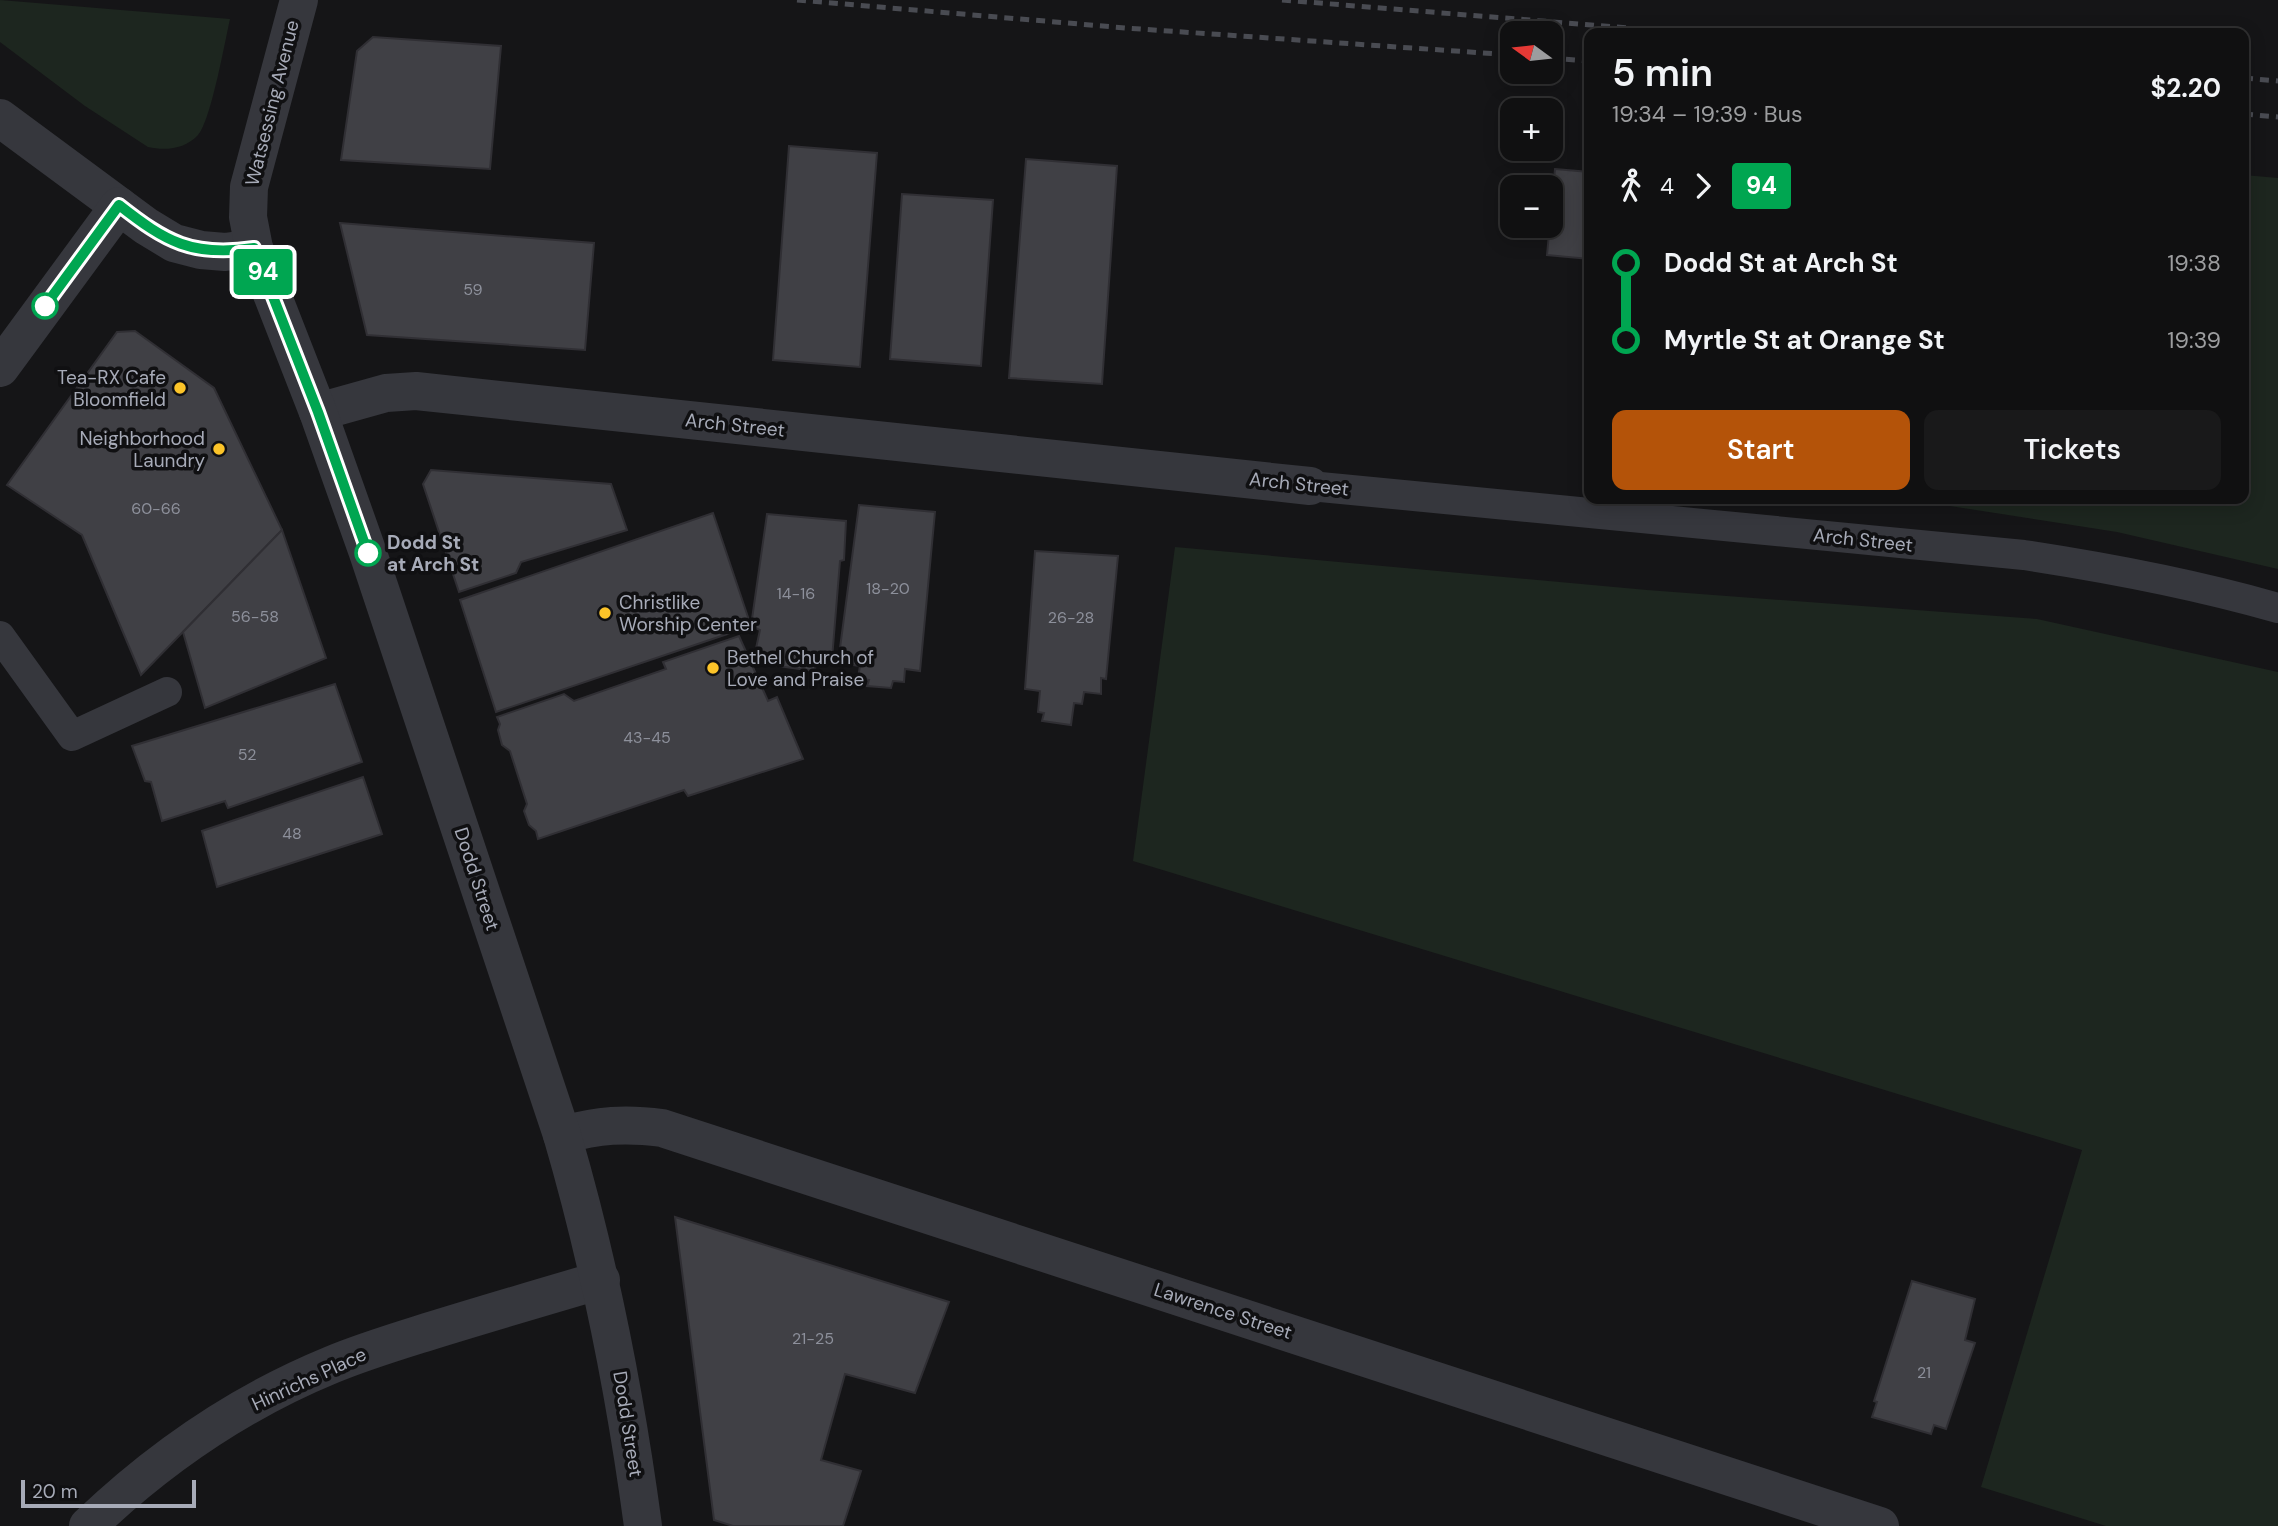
<!DOCTYPE html>
<html lang="en">
<head>
<meta charset="utf-8">
<style>
	body { margin:0; font-family:"DM Sans",sans-serif; background:#19191a; color:#f1f3f6; height:100vh; display:flex; flex-direction:column; font-size:26px; white-space:nowrap }
	* { box-sizing:border-box; margin:0 }
	p { font-size:23px; color:#9c9d9f }
	.icon { flex:none; width:38px; height:38px; fill:none; stroke:currentColor; stroke-width:2; stroke-linecap:round; stroke-linejoin:round }
	.map { position:relative; flex:1; overflow:hidden }
	.drawer { position:absolute; left:1584px; top:28px; width:665px; height:476px; display:flex; flex-direction:column; background:#101011; border-radius:14px; box-shadow:0 4px 18px #0003,0 0 0 2px #303031 }
	.drawer>* { flex:none }
	.badge { padding:0 14px; border-radius:5px; font-size:24px; line-height:46px }
	.needle { width:46px; rotate:285deg }
	.fabs { position:absolute; left:1500px; top:21px; display:grid; gap:14px }
	.fabs a { display:grid; place-items:center; width:63px; height:63px; border-radius:14px; background:#101011; box-shadow:0 4px 18px #0003,0 0 0 2px #303031; font-size:35px }
	.scale { position:absolute; left:21px; bottom:18px; width:175px; box-sizing:border-box; padding-left:7px; border:4px solid #a7abb8; border-top:0; font-size:19px; line-height:24px; white-space:nowrap; color:#a7abb8; -webkit-text-stroke:5px #101012; paint-order:stroke }
	.map>.badge { position:absolute; translate:-50% -50%; box-shadow:0 0 0 4px #fff }
	.legs { display:flex; align-items:center; gap:10px; height:77px; padding:0 28px; font-size:23px }
	.legs p { margin-inline-start:auto }
	.head { display:flex; align-items:center; justify-content:space-between; height:119px; padding:0 28px }
	h1 { font-size:38px; font-weight:600; line-height:52px }
	.primary-button { display:flex; gap:14px; margin-top:auto; padding:14px 28px }
	.primary-button a { flex:1; height:80px; border-radius:14px; background:#b45309; color:#fff; font-size:28px; font-weight:600; line-height:80px; text-align:center }
	.primary-button a+a { background:#19191a; color:#f1f3f6 }
	ul { padding:0 28px; list-style:none }
	li { display:flex; align-items:center; gap:24px; height:77px; font-size:26px }
	li i { display:grid; place-items:center; width:10px; height:100%; margin:0 9px; background:currentColor }
	li i::after { content:''; width:18px; height:18px; margin:-9px; border:5px solid; border-radius:50%; background:#101011 }
	li p { margin-inline-start:auto }
	li:first-child i { background:linear-gradient(#0000 50%,currentColor 0) }
	li:last-child i { background:linear-gradient(currentColor 50%,#0000 0) }
	.map>svg:first-child { display:block }
	.green { fill:#1d261f }
	.building { fill:#404045; stroke:#302f34; stroke-width:2 }
	.lines { fill:none; stroke-linecap:round; stroke-linejoin:round }
	.service { stroke:#36373d; stroke-width:30 }
	.minor { stroke:#36373d; stroke-width:38 }
	.tertiary { stroke:#36373d; stroke-width:38 }
	.rail { stroke:#494b52; stroke-width:5; stroke-dasharray:9 7; stroke-linecap:butt }
	.line-1-casing { stroke:#fff; stroke-width:16 }
	.line-1 { stroke:#00a651; stroke-width:10 }
	.stop-1-dot { fill:#fff; stroke:#00a651; stroke-width:3.5 }
	.poi-dot { fill:#fcc429; stroke:#101012; stroke-width:2.5 }
	.labels { text-anchor:middle; dominant-baseline:central; stroke-width:7; stroke-linejoin:round; paint-order:stroke }
	.number-label { font-size:16px; fill:#8d909b }
	.street-label { font-size:19px; fill:#a7abb8; stroke:#101012 }
	.poi-label { font-size:19px; fill:#a7abb8; stroke:#101012; text-anchor:end }
	.stop-label { font-size:19px; font-weight:bold; fill:#a7abb8; stroke:#101012; text-anchor:start }
</style>
</head>
<body>
<div class="map">
<svg width="2278" height="1526" viewBox="0 0 2278 1526">
	<rect width="100%" height="100%" fill="#151517"/>
	<g class="green">
		<path d="M0,0L230,19C225,41 211,121 198,135C185,149 166,151 148,147L85,106L0,42Z"/>
		<polygon points="2244,175 2278,178 2278,569 2117,532 1905,499 2244,499"/>
		<polygon points="1175,547 1647,590 2037,619 2278,672 2278,1526 2106,1526 1981,1487 2082,1150 1133,861"/>
	</g>
	<g class="building">
		<polygon points="373,37 501,46 490,169 341,160 357,51"/>
		<polygon points="789,146 877,153 860,367 773,360"/>
		<polygon points="1026,159 1117,166 1102,384 1009,378"/>
		<polygon points="1555,169 1589,172 1589,259 1547,255"/>
		<polygon points="902,194 993,200 981,366 890,359"/>
		<polygon points="340,223 594,243 585,350 367,335"/>
		<polygon points="135,331 214,388 282,530 141,675 82,535 7,485 117,332"/>
		<polygon points="431,470 611,484 627,530 521,562 516,573 459,592 423,484"/>
		<polygon points="859,505 935,512 920,671 905,669 904,682 893,681 891,688 867,686 869,680 858,678 860,666 838,663"/>
		<polygon points="713,513 751,626 496,712 460,600"/>
		<polygon points="767,514 846,521 844,560 840,561 832,659 816,659 815,671 770,665 771,656 755,653 760,630 751,626"/>
		<polygon points="282,530 326,658 205,708 183,632"/>
		<polygon points="1035,551 1118,556 1106,679 1101,678 1101,694 1084,692 1082,704 1074,703 1071,725 1042,721 1044,713 1038,712 1040,691 1025,689"/>
		<polygon points="739,636 768,701 777,697 803,759 688,796 684,790 538,839 536,831 529,825 524,811 527,804 510,751 502,745 498,730 500,724 497,717 564,694 574,701 666,669 663,662"/>
		<polygon points="335,684 362,762 228,808 225,801 162,821 151,782 145,781 132,746"/>
		<polygon points="363,777 382,834 217,887 202,831"/>
		<polygon points="675,1217 949,1302 915,1393 845,1374 821,1460 861,1471 843,1526 733,1526 714,1520"/>
		<polygon points="1912,1281 1975,1299 1965,1340 1975,1343 1946,1429 1934,1425 1931,1434 1872,1417 1877,1402 1874,1401"/>
	</g>
	<g class="lines">
		<g class="service">
			<path d="M1310,486L2024,555C2110,568 2194,584 2278,608"/>
			<polyline points="0,636 72,736 167,692"/>
		</g>
		<g class="minor">
			<polyline points="0,118 146,226 174,243 201,250 225,252 254,248"/>
			<polyline points="0,368 119,206"/>
			<polyline points="318,412 386,393 416,391 1310,486"/>
			<path d="M562,1135C599,1125 625,1123 662,1128L1880,1526"/>
			<path d="M88,1526C158,1459 241,1402 331,1365C362,1352 395,1342 427,1332C485,1314 543,1297 601,1280"/>
		</g>
		<path class="tertiary" d="M299,0L249,187L248,217L254,248L318,412L368,553L562,1135C600,1265 625,1392 643,1526"/>
		<g class="rail">
			<polyline points="797,0 1126,28 1512,55"/>
			<polyline points="1282,0 1690,33"/>
			<polyline points="1550,58 1589,61"/>
			<polyline points="2244,78 2278,81"/>
			<polyline points="2244,114 2278,117"/>
		</g>
	</g>
	<g class="lines">
		<g class="line-1-casing">
			<path id="line-1" d="M45,306L119,205C166,242 192,257 254,248L318,412L368,553"/>
		</g>
		<use href="#line-1" class="line-1"/>
	</g>
	<g class="stop-1-dot">
		<circle cx="45" cy="306" r="12"/>
		<circle cx="368" cy="553" r="12"/>
	</g>
	<g class="poi-dot">
		<circle cx="180" cy="388" r="7"/>
		<circle cx="219" cy="449" r="7"/>
		<circle cx="605" cy="613" r="7"/>
		<circle cx="713" cy="668" r="7"/>
	</g>
	<g class="labels">
		<g class="number-label">
			<text x="473" y="289">59</text>
			<text x="156" y="508">60-66</text>
			<text x="888" y="588">18-20</text>
			<text x="796" y="593">14-16</text>
			<text x="255" y="616">56-58</text>
			<text x="1071" y="617">26-28</text>
			<text x="647" y="737">43-45</text>
			<text x="247" y="754">52</text>
			<text x="292" y="833">48</text>
			<text x="813" y="1338">21-25</text>
			<text x="1924" y="1372">21</text>
		</g>
		<g class="street-label">
			<text transform="translate(272 103) rotate(-76)">Watsessing Avenue</text>
			<text transform="translate(735 425) rotate(6)">Arch Street</text>
			<text transform="translate(1299 484) rotate(6)">Arch Street</text>
			<text transform="translate(1863 540) rotate(6)">Arch Street</text>
			<text transform="translate(477 879) rotate(72)">Dodd Street</text>
			<text transform="translate(1223 1311) rotate(18)">Lawrence Street</text>
			<text transform="translate(309 1379) rotate(-25)">Hinrichs Place</text>
			<text transform="translate(628 1424) rotate(81)">Dodd Street</text>
		</g>
		<g class="poi-label">
			<text x="166" y="377">Tea-RX Cafe<tspan x="166" dy="22">Bloomfield</tspan></text>
			<text x="205" y="438">Neighborhood<tspan x="205" dy="22">Laundry</tspan></text>
			<text x="619" y="602" text-anchor="start">Christlike<tspan x="619" dy="22">Worship Center</tspan></text>
			<text x="727" y="657" text-anchor="start">Bethel Church of<tspan x="727" dy="22">Love and Praise</tspan></text>
		</g>
		<g class="stop-label">
			<text x="387" y="542">Dodd St<tspan x="387" dy="22">at Arch St</tspan></text>
		</g>
	</g>
</svg>
<div class="fabs">
<a><svg class="needle" viewBox="-14 -14 28 28"><path d="M0-13l5 13h-10z" fill="#e53935"/><path d="M0 13l5-13h-10z" fill="#9c9d9f"/></svg></a>
<a>+</a>
<a>−</a>
</div>
<div class="scale">20 m</div>
<b class="badge" style="left:263px;top:272px;background:#00a651;color:#fff">94</b>
<section class="drawer">
<div class="head"><div><h1>5 min</h1><p>19:34 – 19:39 · Bus</p></div><b>$2.20</b></div>
<div class="legs"><svg class="icon" aria-label="walk" viewBox="0 0 24 24"><circle cx="13" cy="4" r="2"/><path d="M13 8l-2 6 4 7M11 14l-3 7M7 12l3-4h3l4 4"/></svg>4<svg class="icon" aria-label="forward" viewBox="0 0 24 24"><path d="M9 5l7 7-7 7"/></svg><b class="badge" style="background:#00a651;color:#fff">94</b></div>
<ul>
<li><i style="color:#00a651"></i><b>Dodd St at Arch St</b><p>19:38</p></li>
<li><i style="color:#00a651"></i><b>Myrtle St at Orange St</b><p>19:39</p></li>
</ul>
<div class="primary-button"><a>Start</a><a>Tickets</a></div>
</section>
</div>
</body>
</html>
